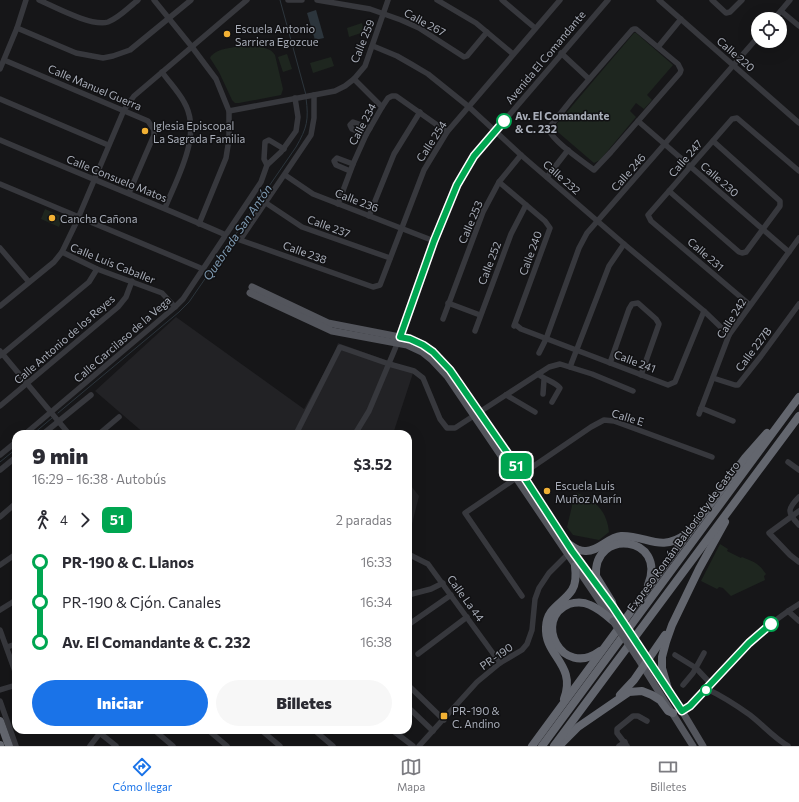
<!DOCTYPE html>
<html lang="es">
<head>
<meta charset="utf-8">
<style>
	body { margin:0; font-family:Commissioner,sans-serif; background:#f7f7f7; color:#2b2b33; height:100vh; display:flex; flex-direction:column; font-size:15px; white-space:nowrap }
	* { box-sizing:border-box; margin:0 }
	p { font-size:13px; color:#7c7c81 }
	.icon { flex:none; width:22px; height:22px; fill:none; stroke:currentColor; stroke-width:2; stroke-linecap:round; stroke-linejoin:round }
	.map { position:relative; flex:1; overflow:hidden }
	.sheet { position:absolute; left:12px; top:430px; width:400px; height:304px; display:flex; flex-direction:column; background:#fff; border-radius:12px; box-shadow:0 4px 16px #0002 }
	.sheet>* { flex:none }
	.badge { padding:0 8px; border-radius:6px; font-size:14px; line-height:26px }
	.fabs { position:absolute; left:751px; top:12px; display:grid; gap:8px }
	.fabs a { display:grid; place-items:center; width:36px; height:36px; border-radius:50%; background:#fff; box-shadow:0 4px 16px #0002; font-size:20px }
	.map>.badge { position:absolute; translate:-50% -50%; box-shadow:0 0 0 2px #fff }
	.legs { display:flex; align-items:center; gap:6px; height:44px; padding:0 20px; font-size:13px }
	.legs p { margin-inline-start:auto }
	.summary { display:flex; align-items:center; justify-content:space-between; height:68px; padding:0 20px }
	h1 { font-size:22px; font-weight:800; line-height:30px }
	.primary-button { display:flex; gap:8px; margin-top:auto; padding:8px 20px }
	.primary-button a { flex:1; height:46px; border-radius:24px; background:#1a73e8; color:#fff; font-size:16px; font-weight:800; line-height:46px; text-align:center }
	.primary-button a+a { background:#f7f7f7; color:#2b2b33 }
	ul { padding:0 20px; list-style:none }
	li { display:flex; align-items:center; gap:14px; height:40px; font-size:15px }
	li i { display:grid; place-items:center; width:6px; height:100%; margin:0 5px; background:currentColor }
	li i::after { content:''; width:10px; height:10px; margin:-5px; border:3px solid; border-radius:50%; background:#fff }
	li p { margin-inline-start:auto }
	li:first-child i { background:linear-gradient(#0000 50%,currentColor 0) }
	li:last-child i { background:linear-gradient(currentColor 50%,#0000 0) }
	.menu { display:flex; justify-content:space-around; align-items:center; height:56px; border-top:1px solid #e1e1e2; background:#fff; font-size:11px; color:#7c7c81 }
	.menu a { display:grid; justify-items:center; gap:2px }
	.menu .selected { color:#1a73e8 }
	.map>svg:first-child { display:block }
	.built { fill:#222225 }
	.green { fill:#1e261f }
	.water { fill:#2c353c }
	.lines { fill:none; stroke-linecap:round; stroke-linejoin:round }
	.stream { stroke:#2c353c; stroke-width:1 }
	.minor { stroke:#37383d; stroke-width:5.5 }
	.major { stroke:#53555c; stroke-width:7 }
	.highway { stroke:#63666e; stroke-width:8 }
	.major-bridge { stroke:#53555c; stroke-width:7 }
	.line-1-casing { stroke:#fff; stroke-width:9 }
	.line-1 { stroke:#00a651; stroke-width:6 }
	.poi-dot { fill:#f2b134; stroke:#111113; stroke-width:1.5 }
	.stop-1-dot { fill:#fff; stroke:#00a651; stroke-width:2 }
	.labels { text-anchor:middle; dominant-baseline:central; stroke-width:3; stroke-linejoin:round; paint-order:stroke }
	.street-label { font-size:11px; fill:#a8adb8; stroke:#111113 }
	.poi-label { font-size:11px; fill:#a8adb8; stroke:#111113; text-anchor:start }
	.stop-label { font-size:11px; font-weight:bold; fill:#a8adb8; stroke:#111113; text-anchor:start }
	.water-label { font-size:12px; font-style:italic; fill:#7f9bb3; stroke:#111113 }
</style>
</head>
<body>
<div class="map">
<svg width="799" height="746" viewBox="0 0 799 746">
	<rect width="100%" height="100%" fill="#161618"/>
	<g class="built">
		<polygon points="176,317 304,409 334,355 338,343 414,370 393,434 145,434 95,391"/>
		<polygon points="408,482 419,496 411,528 408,526"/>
	</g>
	<g class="green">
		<polygon points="362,23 364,32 349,37 347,28"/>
		<polygon points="634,33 636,33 673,65 647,95 652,100 644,109 636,103 630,111 636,117 600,160 594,163 559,133 555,129 555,126"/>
		<path d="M242,46C253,47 269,45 275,55L283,89L281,95L239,103H235L232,100L219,72L210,58L211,56C219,48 231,48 242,46Z"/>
		<polygon points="287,54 292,69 283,72 278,57"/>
		<polygon points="331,57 334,66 313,73 310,63"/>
		<polygon points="45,209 63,217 59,227 41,219"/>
		<path d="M577,493C596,500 607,512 609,532L599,540L573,535L567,527L572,506L569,498Z"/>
		<path d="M720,544L728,549L727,551L741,558L742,557C753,562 758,562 766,574L764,576L765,580L731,596L723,588L719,587L717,589L701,581Z"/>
	</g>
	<polygon class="water" points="316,10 324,38 315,40 307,13"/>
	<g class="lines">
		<g class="stream">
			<polyline points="280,0 306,95"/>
			<path d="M58,413L179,312L189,302L296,147C307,128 309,120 306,98"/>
			<polyline points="33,434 52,418"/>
			<polyline points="0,462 16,449"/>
		</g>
		<g class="minor">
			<path d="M39,0C55,7 92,27 108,22C119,18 129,7 138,0"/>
			<polyline points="154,0 192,47 216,79 229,111 229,139 226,158 199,224"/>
			<polyline points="288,0 302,0"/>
			<polyline points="317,0 370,9 401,20 419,28 464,57 467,56 487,32"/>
			<polyline points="437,0 476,23 513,54"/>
			<polyline points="502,0 535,28"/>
			<polyline points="659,0 799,123"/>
			<polyline points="712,0 726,13 730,12 742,0"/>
			<polyline points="781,11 799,26"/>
			<polyline points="774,19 790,0"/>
			<polyline points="17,28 76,53 103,58 113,56 130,50 191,0"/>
			<path d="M634,29H636L678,64L681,70L680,73L611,152L594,170C581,160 555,143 548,129L572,99L632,30Z"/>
			<polyline points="373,46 397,56 411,64 428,74 469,107 521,155 624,244 704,311 729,335"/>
			<polyline points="658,47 681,19"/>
			<polyline points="561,53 589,79"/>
			<polyline points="4,60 148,121 154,130 154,135 129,193"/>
			<polyline points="0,69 17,28 26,0"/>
			<path d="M162,72C169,82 178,91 184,102C203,134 177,178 165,208"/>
			<polyline points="354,79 382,107"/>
			<polyline points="314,95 314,118 311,135 240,240 373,287 380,285 424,170 447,132 560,0"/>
			<polyline points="0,99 108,145"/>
			<polyline points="229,111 314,95 335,91 345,86 354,79 365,66 388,0"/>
			<polyline points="638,121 789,252"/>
			<polyline points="366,135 352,129 350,125 353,122 370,128"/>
			<path d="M0,140C75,172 151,202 226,235"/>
			<polyline points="267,165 281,152 296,131 298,117 295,98"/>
			<polyline points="350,171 336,165 334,161 337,158 353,164"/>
			<polyline points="285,175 313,194 434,241"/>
			<polyline points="547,177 568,150"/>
			<polyline points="499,182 545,221 550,228 514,326 516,325 521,329 668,385 675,382 704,311"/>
			<polyline points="0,184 203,269"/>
			<polyline points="669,191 739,252 742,253 746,252 780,206 780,201 713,141"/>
			<polyline points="266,203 302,227 390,258"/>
			<polyline points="338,204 353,164 366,135 382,107 388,98 392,96 396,96 447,132"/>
			<polyline points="369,216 394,154 420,112"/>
			<polyline points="0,248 29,282"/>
			<polyline points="62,252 97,269 162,293 175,307"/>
			<polyline points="448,303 480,315"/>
			<polyline points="750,305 651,221 648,215 732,119 737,118 799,171"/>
			<polyline points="0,306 54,262 62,252 76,223 124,110 134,96 247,0"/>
			<polyline points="443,319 483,212 499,182 521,155"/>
			<polyline points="475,331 511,234 526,205"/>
			<polyline points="0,351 69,434"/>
			<polyline points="539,353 546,339 579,248 587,233 758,37"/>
			<polyline points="0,356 89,282 97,269"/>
			<polyline points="610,363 629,309 632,304 638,303 656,319 659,324 641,375"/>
			<polyline points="570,367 609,266 624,244"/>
			<path d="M538,374C545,380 554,381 560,388L552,402"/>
			<polyline points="713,378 735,385 738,385 761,356 799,304"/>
			<polyline points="543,394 544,380"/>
			<polyline points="506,395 535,412"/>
			<polyline points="0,406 118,307 126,297 132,281"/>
			<polyline points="701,408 733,421"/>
			<polyline points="699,414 729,335 799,238"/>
			<polyline points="25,434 175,307 183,299 261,182 267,165 264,159 265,142 269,140 284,149"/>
			<polyline points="43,434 91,395"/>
			<polyline points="99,434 119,417"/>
			<polyline points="296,434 340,347 389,364 414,371 423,378 440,419 447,428 455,428 549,367 560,364 592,374 633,391"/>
			<polyline points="355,434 369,411 400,337 434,241 457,185 474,156 608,0"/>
			<polyline points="0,455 16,442"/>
			<polyline points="788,462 799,470"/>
			<polyline points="0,470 16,457"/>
			<path d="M799,497C787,509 787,513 799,525"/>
			<polyline points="799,511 769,533 790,555 799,562"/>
			<polyline points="0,517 16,503"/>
			<polyline points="408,554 428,564 500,663"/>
			<polyline points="0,565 16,554"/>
			<polyline points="408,595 431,589 443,583"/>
			<polyline points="522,596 465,513 591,427 604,420 614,421 712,457"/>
			<polyline points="0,610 16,600"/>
			<polyline points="788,611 799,621"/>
			<polyline points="408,625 451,595"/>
			<polyline points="0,630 16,674"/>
			<polyline points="7,647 16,644"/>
			<polyline points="418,654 467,617"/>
			<polyline points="675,655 696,668 711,684"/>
			<polyline points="408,685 444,720"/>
			<polyline points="683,685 693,673 704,653"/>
			<path d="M707,689C722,696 736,705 750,715C763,725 774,738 788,746"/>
			<polyline points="0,690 16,685"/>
			<polyline points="0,701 16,746"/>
			<polyline points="411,710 433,731"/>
			<path d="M682,711L690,706C725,670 756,630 799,604"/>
			<polyline points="96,730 116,746"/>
			<polyline points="154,730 173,746"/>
			<polyline points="208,730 227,746"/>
			<polyline points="261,730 280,746"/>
			<polyline points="314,730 333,746"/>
			<polyline points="392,730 413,746"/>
			<polyline points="90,746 100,733"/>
			<polyline points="419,746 477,682 500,663 522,650 527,644 532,630 535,599 539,588 549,573 570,552"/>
			<polyline points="619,746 625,742"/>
			<polyline points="627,746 617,733 617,729 633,716 638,716 647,721"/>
		</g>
		<g class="major">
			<polyline points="252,287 328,323 410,339 423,345 433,353 443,362 460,384 572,551 601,591"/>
			<polyline points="250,293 332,331 407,345 422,352 432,360 447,376 611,618"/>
			<polyline points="642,651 682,711 703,746"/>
			<polyline points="637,657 693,746"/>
		</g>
		<g class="highway">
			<path d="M566,542C572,546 577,551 585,551C598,552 608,537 621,536C647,535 660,553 686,534"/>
			<path d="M613,607L612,602L596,576C593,527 668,536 648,585"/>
			<path d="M600,651C562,679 532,619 569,604C576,602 584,602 590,605C598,608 606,615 613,621"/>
			<polyline points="669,692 662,668 662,657 666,642 672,625 699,569 725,522"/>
			<polyline points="620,695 634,680 665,635"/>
			<path d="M564,699C577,664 544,656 546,627C547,607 563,604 572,590C576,584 576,574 575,566"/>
			<polyline points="0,721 9,746"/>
			<polyline points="0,745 0,746"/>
			<polyline points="560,745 578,727 629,692 642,691 652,695 660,700 668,711 673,713"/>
			<polyline points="532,746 690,531 745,458 767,433"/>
			<polyline points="542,746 799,397"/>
			<polyline points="554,746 799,416"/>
		</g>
		<g class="major-bridge">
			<polyline points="619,615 642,651"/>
			<polyline points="613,621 637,657"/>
		</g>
	</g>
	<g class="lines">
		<g class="line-1-casing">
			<polyline id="line-1" points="504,121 474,156 457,185 434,241 400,337 410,339 423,345 433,352 450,370 522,474 572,551 613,607 682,711 690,706 749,643 771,624"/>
		</g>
		<use href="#line-1" class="line-1"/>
	</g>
	<g class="poi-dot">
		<circle cx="227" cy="34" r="4"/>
		<circle cx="145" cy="131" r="4"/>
		<circle cx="52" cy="218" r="4"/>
		<circle cx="547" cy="491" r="4"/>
		<rect x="440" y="712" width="8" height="8" rx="2"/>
	</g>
	<g class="stop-1-dot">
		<circle cx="504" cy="121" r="7"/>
		<circle cx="771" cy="624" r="7"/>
		<circle cx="706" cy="690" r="5"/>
	</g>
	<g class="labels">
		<g class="street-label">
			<text transform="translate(425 22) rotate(28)">Calle 267</text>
			<text transform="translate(362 41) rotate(-68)">Calle 259</text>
			<text transform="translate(736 54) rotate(41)">Calle 220</text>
			<text transform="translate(545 57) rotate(-50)">Avenida El Comandante</text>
			<text transform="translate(95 87) rotate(23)">Calle Manuel Guerra</text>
			<text transform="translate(362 124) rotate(-62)">Calle 234</text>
			<text transform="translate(431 141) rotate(-57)">Calle 254</text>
			<text transform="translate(685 158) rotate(-49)">Calle 247</text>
			<text transform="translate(628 172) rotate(-49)">Calle 246</text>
			<text transform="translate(562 177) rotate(41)">Calle 232</text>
			<text transform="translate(117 178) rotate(22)">Calle Consuelo Matos</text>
			<text transform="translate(720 179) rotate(41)">Calle 230</text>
			<text transform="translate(357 200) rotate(21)">Calle 236</text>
			<text transform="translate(470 222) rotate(-67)">Calle 253</text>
			<text transform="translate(329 226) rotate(20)">Calle 237</text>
			<text transform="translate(305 252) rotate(20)">Calle 238</text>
			<text transform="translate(530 253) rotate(-70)">Calle 240</text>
			<text transform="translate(706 254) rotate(41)">Calle 231</text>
			<text transform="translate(113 263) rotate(22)">Calle Luis Caballer</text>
			<text transform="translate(489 263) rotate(-69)">Calle 252</text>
			<text transform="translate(731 318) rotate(-58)">Calle 242</text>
			<text transform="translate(64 339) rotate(-41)">Calle Antonio de los Reyes</text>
			<text transform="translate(122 339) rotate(-41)">Calle Garcilaso de la Vega</text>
			<text transform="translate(753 349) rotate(-53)">Calle 227B</text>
			<text transform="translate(635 361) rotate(21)">Calle 241</text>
			<text transform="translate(628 417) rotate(17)">Calle E</text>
			<text transform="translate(683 536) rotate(-54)">Expreso Román Baldorioty de Castro</text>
			<text transform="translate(466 598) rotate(54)">Calle La 44</text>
			<text transform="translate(496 656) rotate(-35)">PR-190</text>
		</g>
		<g class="poi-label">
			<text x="235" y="28">Escuela Antonio<tspan x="235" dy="13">Sarriera Egozcue</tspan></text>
			<text x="153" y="125">Iglesia Episcopal<tspan x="153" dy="13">La Sagrada Familia</tspan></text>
			<text x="60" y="218">Cancha Cañona</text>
			<text x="555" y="485">Escuela Luis<tspan x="555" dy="13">Muñoz Marín</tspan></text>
			<text x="452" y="710">PR-190 &amp;<tspan x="452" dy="13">C. Andino</tspan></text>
		</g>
		<g class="stop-label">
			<text x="515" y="115">Av. El Comandante<tspan x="515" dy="13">&amp; C. 232</tspan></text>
		</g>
		<g class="water-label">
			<text transform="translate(237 232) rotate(-56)">Quebrada San Antón</text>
		</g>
	</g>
</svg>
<div class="fabs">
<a><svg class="icon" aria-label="locate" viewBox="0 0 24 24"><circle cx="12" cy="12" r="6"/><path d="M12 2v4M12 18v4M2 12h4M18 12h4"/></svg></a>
</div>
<b class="badge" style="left:516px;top:466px;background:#00a651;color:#fff">51</b>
<section class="sheet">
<div class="summary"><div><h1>9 min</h1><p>16:29 – 16:38 · Autobús</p></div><b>$3.52</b></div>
<div class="legs"><svg class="icon" aria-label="walk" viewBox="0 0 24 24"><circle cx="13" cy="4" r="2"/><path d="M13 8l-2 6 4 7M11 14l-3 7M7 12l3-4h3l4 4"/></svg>4<svg class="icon" aria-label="forward" viewBox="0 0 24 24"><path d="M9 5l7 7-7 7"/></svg><b class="badge" style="background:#00a651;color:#fff">51</b><p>2 paradas</p></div>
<ul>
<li><i style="color:#00a651"></i><b>PR-190 &amp; C. Llanos</b><p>16:33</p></li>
<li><i style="color:#00a651"></i><span>PR-190 &amp; Cjón. Canales</span><p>16:34</p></li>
<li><i style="color:#00a651"></i><b>Av. El Comandante &amp; C. 232</b><p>16:38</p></li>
</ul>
<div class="primary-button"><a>Iniciar</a><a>Billetes</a></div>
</section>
</div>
<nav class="menu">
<a class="selected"><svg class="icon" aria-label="directions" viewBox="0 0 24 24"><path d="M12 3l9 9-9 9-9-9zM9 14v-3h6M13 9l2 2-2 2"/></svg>Cómo llegar</a>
<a><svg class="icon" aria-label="map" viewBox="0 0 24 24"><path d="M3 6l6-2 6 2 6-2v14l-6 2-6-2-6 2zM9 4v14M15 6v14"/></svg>Mapa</a>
<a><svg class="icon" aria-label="tickets" viewBox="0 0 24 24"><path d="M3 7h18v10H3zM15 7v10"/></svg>Billetes</a>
</nav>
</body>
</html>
